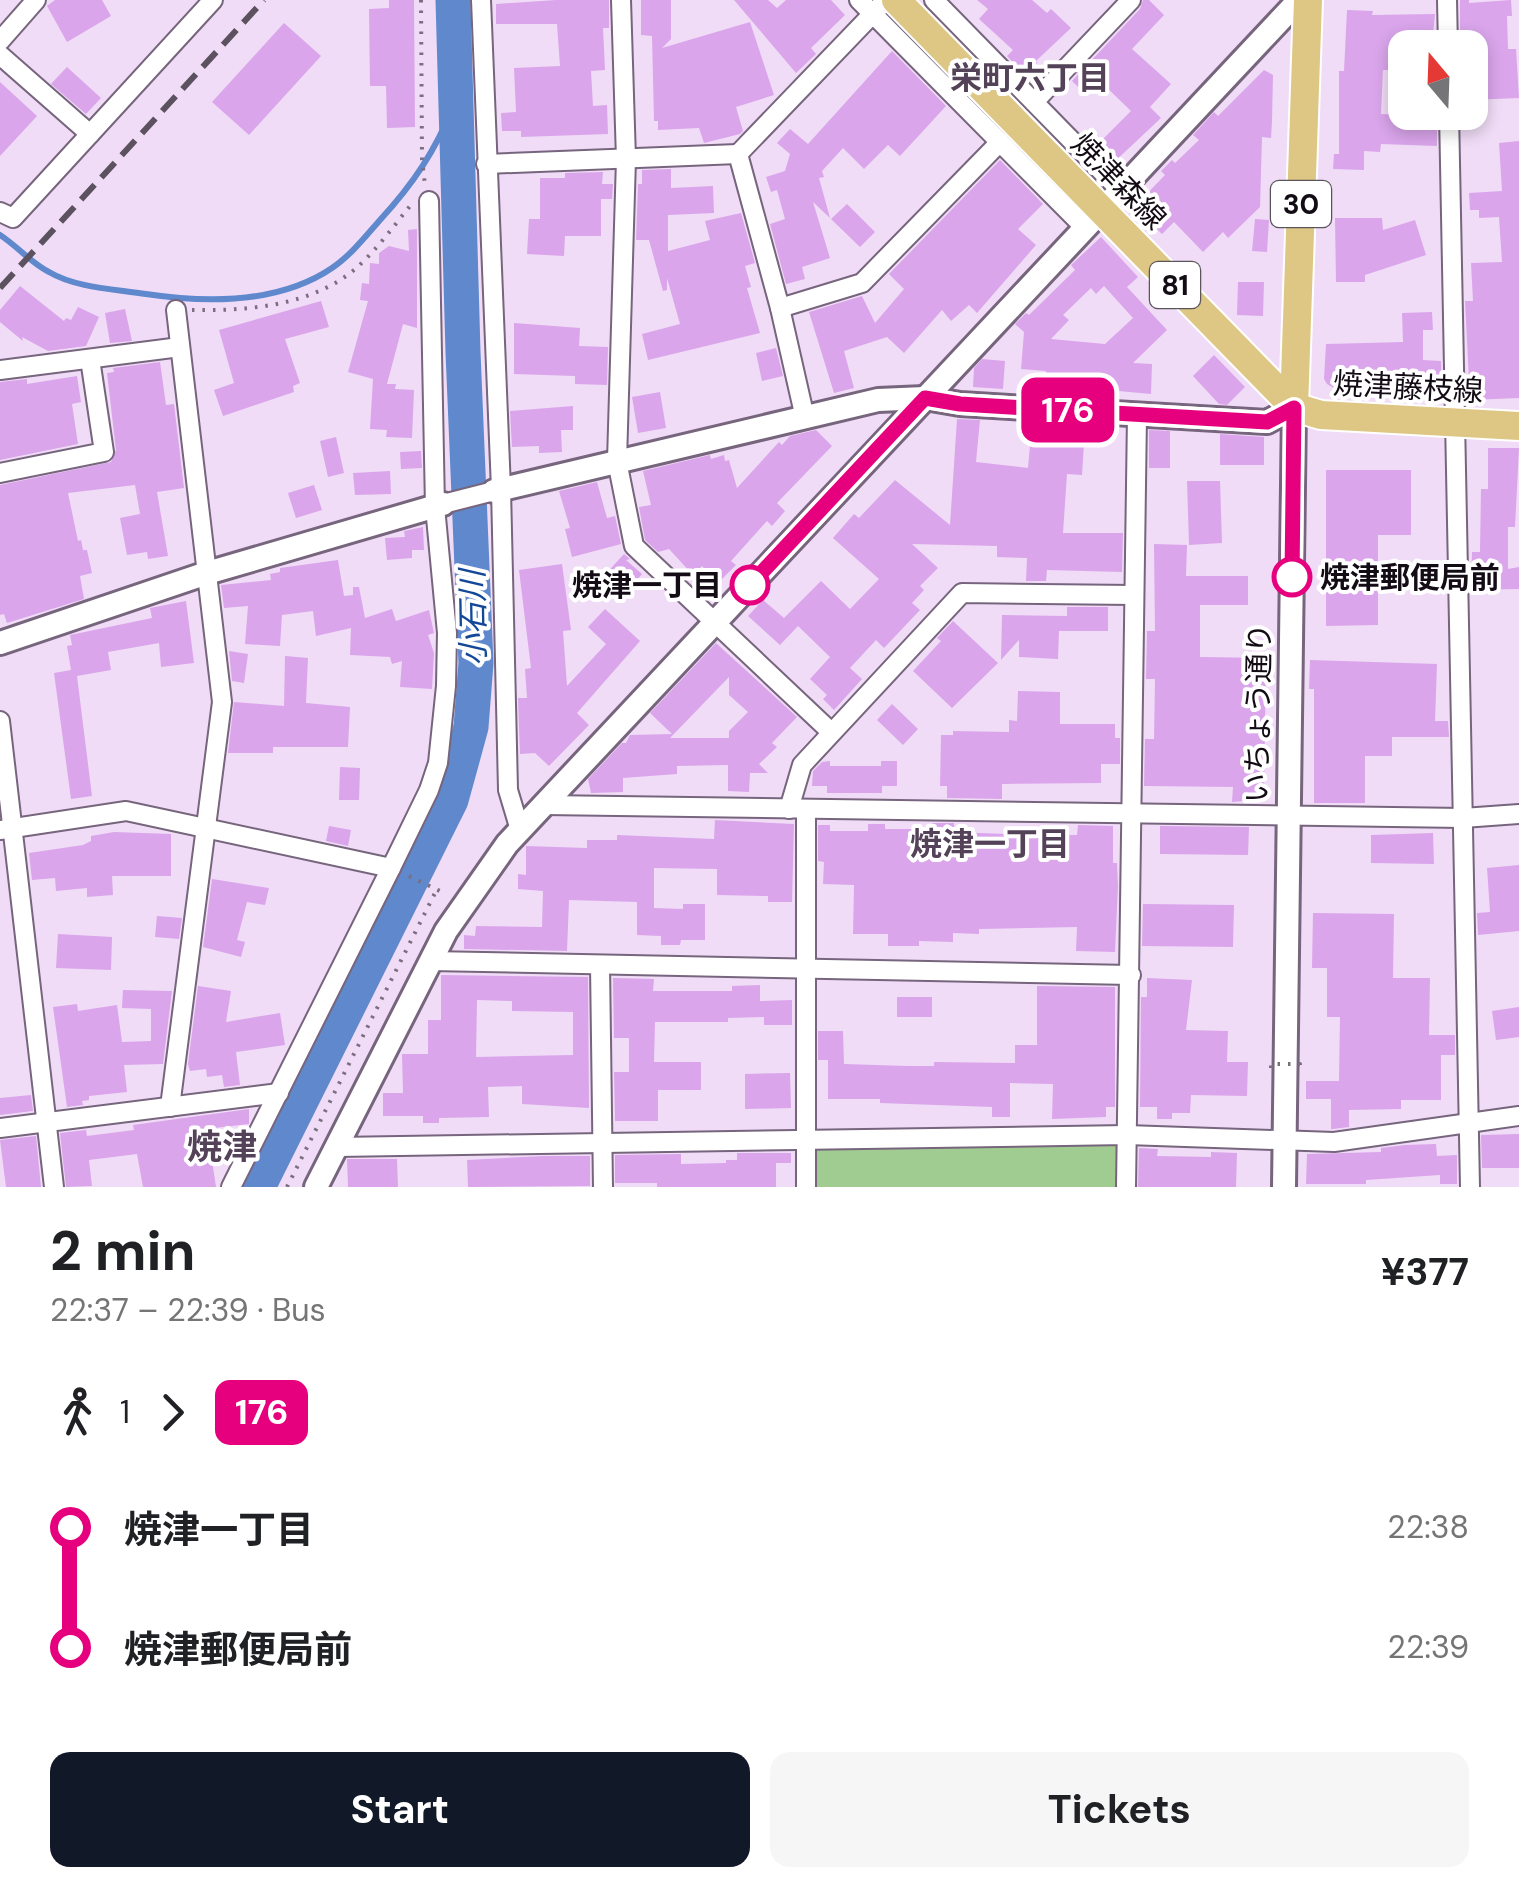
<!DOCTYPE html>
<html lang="en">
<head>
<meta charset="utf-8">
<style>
	body { margin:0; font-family:"DM Sans","Noto Sans JP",sans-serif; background:#f6f6f6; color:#202124; height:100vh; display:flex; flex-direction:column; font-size:38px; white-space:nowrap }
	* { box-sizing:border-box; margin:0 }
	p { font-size:32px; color:#757577 }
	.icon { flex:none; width:55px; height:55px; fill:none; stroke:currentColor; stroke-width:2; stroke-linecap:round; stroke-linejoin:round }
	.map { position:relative; height:1187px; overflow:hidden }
	.side { display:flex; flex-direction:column; background:#fff; flex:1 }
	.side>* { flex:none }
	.badge { padding:0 20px; border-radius:15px; font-size:35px; line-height:65px }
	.needle { width:65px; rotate:341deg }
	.fabs { position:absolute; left:1388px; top:30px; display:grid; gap:20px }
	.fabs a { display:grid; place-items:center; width:100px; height:100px; border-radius:20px; background:#fff; box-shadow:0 5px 15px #0003; font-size:50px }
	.map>.badge { position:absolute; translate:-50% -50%; box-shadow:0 0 0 5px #fff }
	.legs { display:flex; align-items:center; gap:15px; height:110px; padding:0 50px; font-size:32px }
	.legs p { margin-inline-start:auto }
	.summary { display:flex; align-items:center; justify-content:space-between; height:170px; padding:0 50px }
	h1 { font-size:55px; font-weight:700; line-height:75px }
	.cta { display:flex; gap:20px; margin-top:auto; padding:20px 50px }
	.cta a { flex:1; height:115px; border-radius:20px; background:#111827; color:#fff; font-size:40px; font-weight:700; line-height:115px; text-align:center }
	.cta a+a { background:#f6f6f6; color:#202124 }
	ul { padding:0 50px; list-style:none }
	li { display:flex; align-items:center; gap:35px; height:120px; font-size:38px }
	li i { display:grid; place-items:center; width:15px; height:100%; margin:0 12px; background:currentColor }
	li i::after { content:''; width:25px; height:25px; margin:-12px; border:8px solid; border-radius:50%; background:#fff }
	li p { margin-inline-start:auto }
	li:first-child i { background:linear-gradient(#0000 50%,currentColor 0) }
	li:last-child i { background:linear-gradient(currentColor 50%,#0000 0) }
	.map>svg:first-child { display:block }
	.green { fill:#a0cc91 }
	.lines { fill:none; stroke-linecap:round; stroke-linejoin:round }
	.stream { stroke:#5f89cc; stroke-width:6 }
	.river { stroke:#5f89cc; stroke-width:35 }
	.building { fill:#daa5eb; fill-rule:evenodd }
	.minor-casing { stroke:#76657c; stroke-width:22 }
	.tertiary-casing { stroke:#76657c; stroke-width:28 }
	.primary-casing { stroke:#fff; stroke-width:32 }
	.path { stroke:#7b6e7f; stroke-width:4; stroke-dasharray:2.5 8; stroke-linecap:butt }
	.minor { stroke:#fff; stroke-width:18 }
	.tertiary { stroke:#fff; stroke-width:22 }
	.primary { stroke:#dec784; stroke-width:28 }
	.rail { stroke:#5c515f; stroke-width:6; stroke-dasharray:20 10; stroke-linecap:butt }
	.path-bridge { stroke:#7b6e7f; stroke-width:4; stroke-dasharray:2.5 8; stroke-linecap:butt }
	.line-1-casing { stroke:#fff; stroke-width:22 }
	.line-1 { stroke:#e6007e; stroke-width:15 }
	.stop-1-dot { fill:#fff; stroke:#e6007e; stroke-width:5 }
	.labels { text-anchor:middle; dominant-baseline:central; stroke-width:8; stroke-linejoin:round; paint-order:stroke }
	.shield { fill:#fff; stroke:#5a555b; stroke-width:2.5 }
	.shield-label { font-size:28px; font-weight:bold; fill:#130c15 }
	.street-label { font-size:30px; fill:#130c15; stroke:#fff }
	.stop-label { font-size:30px; font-weight:bold; fill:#130c15; stroke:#fff; text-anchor:start }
	.neighbourhood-label { font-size:32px; font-weight:bold; fill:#534258; stroke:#fff }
	.water-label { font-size:32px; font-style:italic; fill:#124897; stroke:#fff }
	.quarter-label { font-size:35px; font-weight:bold; fill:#534258; stroke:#fff }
</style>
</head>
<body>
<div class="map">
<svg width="1519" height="1187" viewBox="0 0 1519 1187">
	<rect width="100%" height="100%" fill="#f0dcf6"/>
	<polygon class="green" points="1118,1143 1117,1187 815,1187 815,1148"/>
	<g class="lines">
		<path class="stream" d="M0,235C17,246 31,263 49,272C76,288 115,289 146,294C206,303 279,304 332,268C350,256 365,237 380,220C414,183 435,151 454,105"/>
		<polyline class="river" points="258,1187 451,800 471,727 476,663 463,352 453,0"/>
	</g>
	<g class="building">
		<polygon points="55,0 102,0 111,16 67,42 47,6"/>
		<polygon points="389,0 414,0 415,127 387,128 386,86 370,86 369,9 389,8"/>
		<polygon points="556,0 609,0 609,28 603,28 605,70 591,71 593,106 607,105 608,134 521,137 521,131 502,131 501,113 516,112 514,68 560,66 557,24 496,24 496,4"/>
		<polygon points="641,0 671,0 671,39 662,48 750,22 774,95 736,107 743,131 740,134 704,143 699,128 658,130 658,121 654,121 652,36 641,35"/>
		<polygon points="734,0 768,0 777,8 786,0 831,0 845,15 811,48 816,54 796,73"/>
		<polygon points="977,0 1032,0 1047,13 1051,9 1071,28 1036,61 1037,63 1025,76 1007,56 1013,50 979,19 988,9"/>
		<polygon points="1143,0 1149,0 1164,15 1132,49 1171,84 1150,107 1161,118 1112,164 1095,147 1131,111 1101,82 1088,96 1072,81 1140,9"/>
		<polygon points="1460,0 1469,0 1469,3 1511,0 1512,16 1507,16 1508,49 1516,49 1519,98 1470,100 1470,73 1481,73 1479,35 1460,36"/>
		<polygon points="1347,10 1373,11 1372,15 1435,14 1432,44 1405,44 1405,70 1383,70 1381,114 1437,116 1437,146 1381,144 1380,152 1364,151 1364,170 1333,169 1334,154 1339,154 1339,71 1344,71"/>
		<polygon points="284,23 321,56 249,135 212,102"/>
		<polygon points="892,51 946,106 900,156 888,145 864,169 843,148 822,171 824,177 819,178 830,218 813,202 830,258 802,267 805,279 786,284 770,224 785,219 777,190 771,192 766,177 785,171 790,154 777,143 790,129 808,144"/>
		<polygon points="67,67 101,98 86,114 51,84"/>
		<polygon points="1264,70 1273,75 1272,121 1271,138 1262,137 1260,207 1228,238 1223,232 1203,252 1174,222 1162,234 1134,207 1165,175 1161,171 1172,160 1175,163 1199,140 1193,135 1214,112 1218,116"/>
		<polygon points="0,82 37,116 0,156"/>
		<polygon points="1519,141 1519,398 1470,400 1465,301 1473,301 1471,263 1502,262 1499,217 1479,218 1479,210 1470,210 1469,193 1502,191 1499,143"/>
		<polygon points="1000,160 1043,204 1018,229 1036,245 977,313 969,305 951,321 942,310 904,353 887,337 844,351 854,388 834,393 809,312 862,296 875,323 904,289 889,274"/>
		<polygon points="671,169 671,188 713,186 714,213 668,215 668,251 710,240 705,221 741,213 755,263 745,266 751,287 747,288 760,333 648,360 642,334 680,324 667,278 667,290 663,291 649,240 636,240 638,184 642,184 642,170"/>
		<polygon points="603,172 602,184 613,184 612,199 601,199 601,236 565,236 564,256 527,254 529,219 540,219 540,178 565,178 565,173"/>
		<polygon points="847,204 875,232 860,247 831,219"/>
		<polygon points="1335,218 1382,218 1383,230 1415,220 1426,255 1365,275 1365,282 1336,282"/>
		<polygon points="1255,219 1269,220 1267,252 1252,251"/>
		<polygon points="417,229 417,328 403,324 387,384 396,384 395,389 414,390 412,438 386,437 387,430 370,429 373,379 348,372 368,301 360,300 362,283 369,284 370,263 379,264 379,253 389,246 409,251 408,230"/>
		<path d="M1101,237L1138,277L1127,287L1167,330L1133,363L1152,364L1151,394L1064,386V392L1045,390L1046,371L1021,369L1024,332L1015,324L1026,313L1029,315L1075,270L1071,265ZM1104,286L1133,318L1105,344L1051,339L1069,320L1063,315L1091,288L1096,294Z"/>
		<polygon points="1238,282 1264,282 1263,316 1237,315"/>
		<polygon points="20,286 64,321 66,318 71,320 78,307 99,317 86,346 48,351 22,337 23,341 0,322 0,310"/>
		<polygon points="321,301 329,327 285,339 300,383 293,386 294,392 223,416 214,390 234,383 219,330"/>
		<polygon points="125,309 132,341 110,343 105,313"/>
		<polygon points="1432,312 1433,330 1423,330 1423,360 1441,361 1442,395 1426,394 1426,389 1402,389 1402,382 1354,380 1354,392 1341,392 1327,384 1324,379 1326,344 1403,342 1402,313"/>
		<polygon points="514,323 580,328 579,346 608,347 607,385 575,384 575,376 514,374"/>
		<polygon points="776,348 783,376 762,381 756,353"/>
		<polygon points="1214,355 1245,387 1227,405 1219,404 1193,376"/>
		<polygon points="982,359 1005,361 1003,389 973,387 974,368"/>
		<polygon points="160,362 166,405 174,404 184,488 157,492 168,556 148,559 147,552 127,555 120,518 140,514 135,485 68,493 78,541 81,540 83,550 87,550 92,573 80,576 84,599 7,623 4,614 0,615 0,485 111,462 116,450 107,373 114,372 113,368"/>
		<polygon points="77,376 81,402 72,404 78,444 0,460 0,382 27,379 27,384"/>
		<polygon points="660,392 666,428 638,433 632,397"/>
		<polygon points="573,406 573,430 561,430 562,452 539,453 539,446 512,447 510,411"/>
		<polygon points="957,419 980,420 976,462 1028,468 1030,445 1055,447 1056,425 1094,427 1093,444 1084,443 1082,475 1067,474 1063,533 1123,533 1122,572 1047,570 1046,581 1026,581 1027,558 997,557 997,546 912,544 938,568 920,586 924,590 912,603 920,610 884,648 876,640 850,668 862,679 834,710 823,699 827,695 810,679 830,657 798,626 780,645 748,616 763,600 784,618 821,581 850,609 879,579 833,538 854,514 859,518 895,480 950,525"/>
		<polygon points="816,430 832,446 777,503 785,511 772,526 767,521 731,561 736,565 718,583 702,566 693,575 669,549 658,552 645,540 639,507 651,505 643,471 710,455 711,459 724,455 725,461 729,460 737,488 779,442 782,445 790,436"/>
		<polygon points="1149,430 1170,431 1170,468 1149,468"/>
		<polygon points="1220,434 1264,437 1264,465 1220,465"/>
		<polygon points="336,437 344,473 328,477 320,441"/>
		<polygon points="1488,448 1519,448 1515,527 1508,527 1508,569 1519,567 1519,589 1471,590 1472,552 1480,552 1481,489 1488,489"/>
		<polygon points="421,451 422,468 401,469 400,452"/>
		<polygon points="1326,470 1411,470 1411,535 1378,535 1378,625 1326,626"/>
		<polygon points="390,471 391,494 355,495 353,473"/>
		<polygon points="1187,481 1220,481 1222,543 1189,545"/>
		<polygon points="597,482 607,518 615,516 621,544 572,557 565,529 570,528 559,491"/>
		<polygon points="314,485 322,510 296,518 288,493"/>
		<polygon points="423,527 424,550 412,550 412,558 387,560 385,538 405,537 404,531"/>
		<polygon points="1154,544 1187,545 1186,576 1248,576 1248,605 1200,605 1200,657 1266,658 1264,799 1232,802 1233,787 1144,786 1145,739 1154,739 1155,679 1146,679 1147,631 1155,631"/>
		<polygon points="624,554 630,559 626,560 642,574 622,598 601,579"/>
		<polygon points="338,560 344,596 353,595 353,587 359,587 365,618 392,609 396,621 429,610 434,633 428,635 434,653 432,689 400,687 402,661 392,664 390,657 350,655 351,628 316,636 313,611 282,615 280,646 245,644 248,606 224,608 221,585 271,580 270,574 280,572 280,568"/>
		<polygon points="562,564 571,630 563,631 567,686 606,644 588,627 605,609 640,641 577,713 589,725 549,766 535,753 520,754 518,698 527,698 525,669 531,668 519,570"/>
		<polygon points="186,601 194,663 161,667 159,643 108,652 111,670 77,676 92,796 71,799 54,673 71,670 67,646 72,645 70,635 152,618 150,608"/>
		<polygon points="1067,607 1108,607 1108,631 1059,631 1058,659 1019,657 1019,640 1001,660 1002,615 1067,616"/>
		<polygon points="953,621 998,663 952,708 913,671 941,641 937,638"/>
		<path d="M716,643L797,717L772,743L777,747L759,764L768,773H750L749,792L728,791V765L677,766V774L623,778V792L591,793L588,779L622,743H626L630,735L672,734L650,713ZM729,677V695L748,712L729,731V738H670Z"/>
		<polygon points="229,651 248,654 244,683 232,681"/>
		<polygon points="285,656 308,658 306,703 350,707 348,747 273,747 273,753 228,753 234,702 284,706"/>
		<polygon points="1310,660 1437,664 1435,721 1448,721 1449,737 1392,737 1392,756 1365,756 1365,803 1314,803 1314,689 1309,689"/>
		<polygon points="1018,691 1060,692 1060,724 1115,724 1115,738 1120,738 1120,764 1101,764 1101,783 1002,784 1002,799 947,798 947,786 940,786 941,735 953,735 953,731 1009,732 1009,720 1017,721"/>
		<polygon points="892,704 918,729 903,745 877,720"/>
		<polygon points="830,761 830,766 881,766 881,761 897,761 897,786 882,786 882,793 827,793 827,786 812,786 813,771 822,762"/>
		<polygon points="340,767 360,768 359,800 339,800"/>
		<polygon points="715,820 794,824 792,902 768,902 768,896 717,895 717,869 654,868 654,908 683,909 683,904 705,904 705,940 681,940 680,945 661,945 661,936 637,935 637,902 569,900 567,951 464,949 464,935 475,936 476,926 542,927 543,891 518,889 518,874 526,875 526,846 587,848 587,840 617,840 617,835 714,839"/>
		<polygon points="932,823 954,823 954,832 1030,835 1077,835 1078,825 1113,826 1113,863 1117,863 1118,886 1115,952 1076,951 1077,927 979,929 979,934 953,933 953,942 919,941 919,946 888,946 888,934 853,934 854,885 823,884 824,862 818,861 818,825 830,825 830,831 868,831 868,824 885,824 885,829 932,829"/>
		<polygon points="329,826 351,830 348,846 326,841"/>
		<polygon points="1160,826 1249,827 1248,855 1160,854"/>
		<polygon points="114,832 171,834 171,876 112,876 113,895 87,897 87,888 56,891 55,878 32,880 29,853 83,845 91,841 91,836"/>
		<polygon points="1433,833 1434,864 1371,863 1371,835"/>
		<polygon points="1519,865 1519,931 1478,935 1477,913 1490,912 1487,868"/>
		<polygon points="212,879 269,888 265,905 247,902 237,940 245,942 241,957 203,947"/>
		<polygon points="1143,904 1234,905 1233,947 1142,946"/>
		<polygon points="1313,913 1394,914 1393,978 1430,978 1429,1035 1455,1035 1455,1055 1441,1055 1441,1100 1401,1100 1401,1109 1349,1110 1349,1127 1333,1129 1331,1129 1331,1099 1306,1099 1306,1081 1339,1081 1340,1017 1327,1017 1327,968 1312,968"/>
		<polygon points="157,916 182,918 179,939 155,937"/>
		<polygon points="58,934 112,937 111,970 56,968"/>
		<path d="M441,975L588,977L589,1108L522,1104V1086L488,1087L489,1117L439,1118V1123H423V1116H383V1093H403L402,1054H428V1020H441ZM477,1000L512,1001V1011L573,1012V1055L476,1057Z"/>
		<polygon points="613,978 654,979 653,991 732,991 732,986 760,985 760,1001 792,1000 792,1025 764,1025 764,1017 728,1018 728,1022 655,1022 654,1062 701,1062 701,1090 658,1090 658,1121 615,1121 614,1072 629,1072 629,1038 614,1038"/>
		<polygon points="1147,978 1192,980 1186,1030 1228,1031 1227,1062 1248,1062 1247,1096 1191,1095 1190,1113 1172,1113 1172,1119 1157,1119 1157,1107 1140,1107 1141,997 1147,997"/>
		<polygon points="198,986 231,991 226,1022 280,1013 285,1045 236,1052 240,1085 224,1087 222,1075 207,1077 206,1069 190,1071 188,1064"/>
		<polygon points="1037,986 1115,987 1115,1107 1106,1107 1106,1117 1052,1119 1053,1084 1010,1083 1010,1117 992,1117 992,1107 880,1103 880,1099 828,1099 828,1060 818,1060 818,1031 843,1031 844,1064 908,1066 934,1066 934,1062 1015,1063 1015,1045 1037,1045"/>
		<polygon points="123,990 172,991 163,1064 124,1065 127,1092 89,1096 89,1100 82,1101 83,1105 67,1107 53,1007 77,1004 78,1011 117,1005 122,1042 151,1041 151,1009 122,1008"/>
		<rect x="897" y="997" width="35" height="20"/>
		<polygon points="1519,1007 1519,1037 1496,1040 1492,1011"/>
		<polygon points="790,1073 791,1108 745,1109 745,1074"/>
		<polygon points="31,1095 33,1111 0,1115 0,1098"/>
		<polygon points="249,1109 249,1124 214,1128 216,1146 210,1147 216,1187 143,1187 137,1154 89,1160 92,1186 66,1187 60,1133 86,1130 87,1136 134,1130 133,1125"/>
		<polygon points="1519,1134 1519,1168 1482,1168 1481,1135"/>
		<polygon points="36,1136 41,1187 6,1187 0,1140"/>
		<polygon points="1436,1144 1437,1156 1457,1155 1457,1184 1440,1184 1440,1175 1366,1180 1366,1184 1306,1184 1307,1154 1381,1152 1381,1148 1405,1145"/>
		<polygon points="1139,1148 1158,1149 1157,1156 1211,1157 1211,1152 1237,1153 1236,1187 1138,1187"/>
		<polygon points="737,1153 791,1153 791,1163 776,1163 776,1187 657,1187 657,1183 615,1183 615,1155 681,1154 681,1164 726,1163 726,1160 737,1160"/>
		<polygon points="544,1156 590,1156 590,1186 468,1187 467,1160"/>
		<polygon points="347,1159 397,1159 398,1187 348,1187"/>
	</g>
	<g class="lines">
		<g class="minor-casing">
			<g id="minor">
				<polyline points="481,0 501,489 508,790 520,830"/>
				<polyline points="621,0 626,159 617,461 634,546 830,731"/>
				<polyline points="859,0 1085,228"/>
				<polyline points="934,0 1120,190"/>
				<polyline points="1447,0 1448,48"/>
				<polyline points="0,41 36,0"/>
				<polyline points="0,55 90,134"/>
				<polyline points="1034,102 1131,0"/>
				<polyline points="1449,112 1470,1187"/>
				<polyline points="486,164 738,154"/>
				<polyline points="0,212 13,218 213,0"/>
				<polyline points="780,308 862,283 1000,142"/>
				<polyline points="0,370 180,347"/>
				<polyline points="805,418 780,308 738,154 886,0"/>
				<polyline points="0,473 104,452 90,359"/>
				<polyline points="443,504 494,491"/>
				<polyline points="0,721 54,1187"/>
				<polyline points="544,805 1463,818 1519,814"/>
				<polyline points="789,809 802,765 962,593 1134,595"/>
				<polyline points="806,809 806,1187"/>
				<polyline points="0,830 126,811 391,868"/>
				<polyline points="430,961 1131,975"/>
				<polyline points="600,965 603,1187"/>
				<polyline points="170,1107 222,702 176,310"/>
				<polyline points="0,1128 279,1093"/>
				<polyline points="337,1147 1127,1135 1334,1142 1519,1116"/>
				<polyline points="231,1187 391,868 429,790 438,763 446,686 447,633 435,507 429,201"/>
				<polyline points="1126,1187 1137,415"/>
			</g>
		</g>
		<g class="tertiary-casing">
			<g id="tertiary">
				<polyline points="494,491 878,400 925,398 960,404 1267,422 1294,407 1284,1187"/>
				<polyline points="0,643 207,573 443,504"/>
				<polyline points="316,1187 446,931 507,844 1299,0"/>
			</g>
		</g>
		<g class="primary-casing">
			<g id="primary">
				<polyline points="896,0 1294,407"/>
				<polyline points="1294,407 1308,0"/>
				<polyline points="1294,407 1321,415 1519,426"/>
			</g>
		</g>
		<g class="path">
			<polyline points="421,0 422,159 425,185"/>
			<path d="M192,310C247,311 310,306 354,270C375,252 393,227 410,206"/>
			<polyline points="409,876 446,894"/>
			<polyline points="287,1187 437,889"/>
		</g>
		<use href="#minor" class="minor"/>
		<use href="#tertiary" class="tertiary"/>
		<use href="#primary" class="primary"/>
		<polyline class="rail" points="0,288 264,0"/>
		<polyline class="path-bridge" points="1271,1068 1271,1064 1300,1064 1300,1069"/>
	</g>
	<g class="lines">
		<g class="line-1-casing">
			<polyline id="line-1" points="750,585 925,398 960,404 1267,422 1294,408 1292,577"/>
		</g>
		<use href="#line-1" class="line-1"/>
	</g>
	<g class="stop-1-dot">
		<circle cx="1292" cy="577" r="18"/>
		<circle cx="750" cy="585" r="18"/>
	</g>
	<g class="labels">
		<g class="shield">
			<rect x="1271" y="181" width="60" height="46" rx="8"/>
			<rect x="1150" y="262" width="50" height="46" rx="8"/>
		</g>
		<g class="shield-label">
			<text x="1301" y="204">30</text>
			<text x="1175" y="285">81</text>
		</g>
		<g class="street-label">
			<text transform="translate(1119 181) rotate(46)">焼津森線</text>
			<text transform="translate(1408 387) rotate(3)">焼津藤枝線</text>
			<text transform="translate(1258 713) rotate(-89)">いちょう通り</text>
		</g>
		<g class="stop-label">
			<text x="1320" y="577">焼津郵便局前</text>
			<text x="722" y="585" text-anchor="end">焼津一丁目</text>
		</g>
		<g class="neighbourhood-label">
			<text x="1030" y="78">栄町六丁目</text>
			<text x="990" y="844">焼津一丁目</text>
		</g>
		<g class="water-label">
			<text transform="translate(473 618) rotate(-91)">小石川</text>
		</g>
		<g class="quarter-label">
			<text x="222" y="1147">焼津</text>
		</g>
	</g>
</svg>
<div class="fabs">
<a><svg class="needle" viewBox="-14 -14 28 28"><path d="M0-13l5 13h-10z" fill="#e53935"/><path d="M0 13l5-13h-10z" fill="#757577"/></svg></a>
</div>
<b class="badge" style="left:1068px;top:410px;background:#e6007e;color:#fff">176</b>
</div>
<section class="side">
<div class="summary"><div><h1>2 min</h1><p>22:37 – 22:39 · Bus</p></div><b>¥377</b></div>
<div class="legs"><svg class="icon" aria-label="walk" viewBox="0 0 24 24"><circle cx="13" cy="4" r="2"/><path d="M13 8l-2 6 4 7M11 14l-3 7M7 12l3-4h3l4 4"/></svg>1<svg class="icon" aria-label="forward" viewBox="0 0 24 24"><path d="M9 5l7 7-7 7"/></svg><b class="badge" style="background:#e6007e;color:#fff">176</b></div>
<ul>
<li><i style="color:#e6007e"></i><b>焼津一丁目</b><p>22:38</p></li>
<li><i style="color:#e6007e"></i><b>焼津郵便局前</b><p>22:39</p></li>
</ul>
<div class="cta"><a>Start</a><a>Tickets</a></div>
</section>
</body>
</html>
